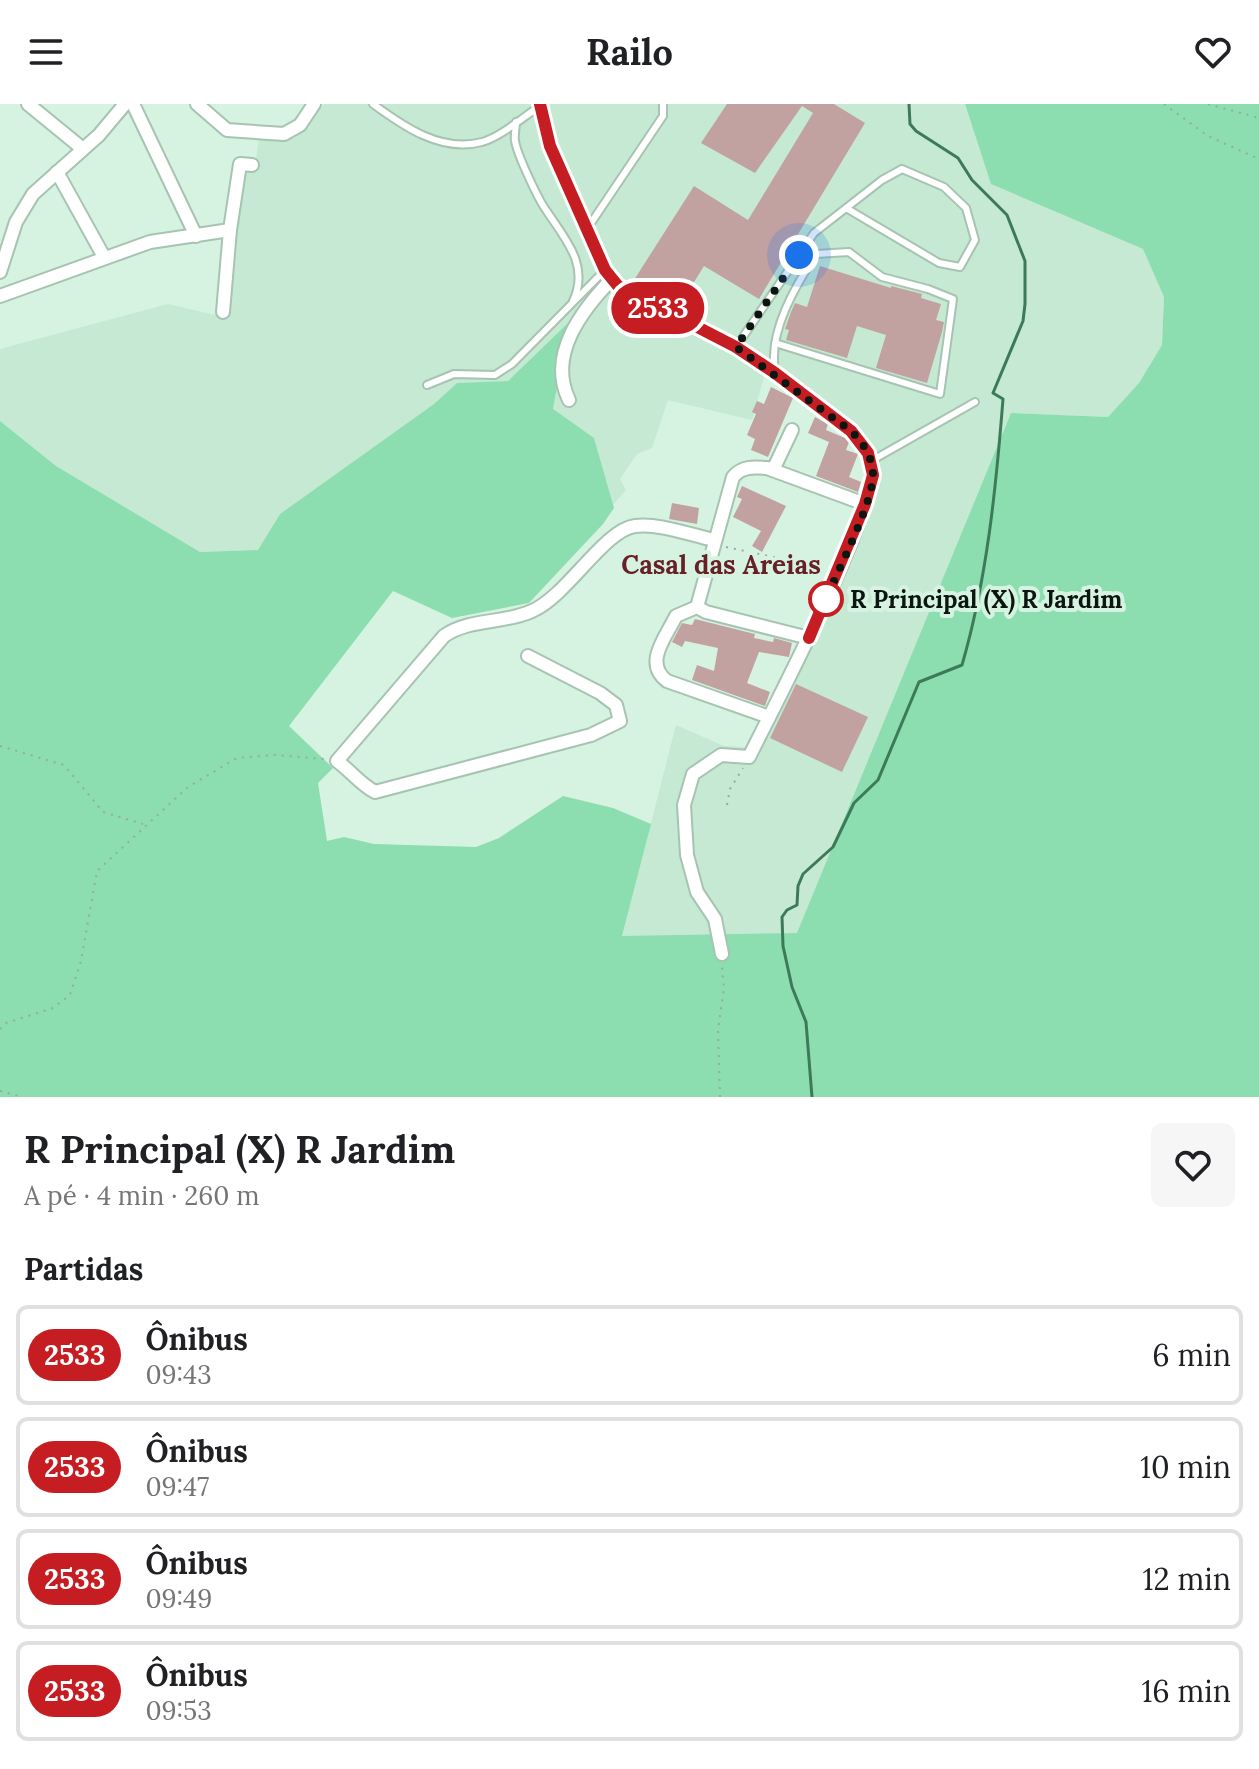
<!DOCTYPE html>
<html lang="pt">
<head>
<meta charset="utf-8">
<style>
	body { margin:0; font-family:Lora,serif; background:#f6f6f6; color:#202124; height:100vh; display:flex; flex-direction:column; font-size:30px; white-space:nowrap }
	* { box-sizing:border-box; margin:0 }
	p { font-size:26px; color:#757577 }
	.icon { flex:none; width:44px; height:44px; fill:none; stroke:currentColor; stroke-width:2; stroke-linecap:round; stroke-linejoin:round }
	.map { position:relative; height:993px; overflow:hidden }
	.details { display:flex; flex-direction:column; background:#fff; flex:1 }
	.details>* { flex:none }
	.badge { padding:0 16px; border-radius:26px; font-size:28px; line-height:52px }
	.you { position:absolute; width:40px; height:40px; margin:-20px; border:6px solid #fff; border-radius:50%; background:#1a73e8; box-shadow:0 0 0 12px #1a73e833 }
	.map>.badge { position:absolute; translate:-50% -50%; box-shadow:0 0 0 4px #fff }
	h2 { padding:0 24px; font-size:30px; line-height:72px }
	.round { display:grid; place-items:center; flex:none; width:84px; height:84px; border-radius:12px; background:#f6f6f6 }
	.head { display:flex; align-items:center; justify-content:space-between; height:136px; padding:0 24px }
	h1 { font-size:38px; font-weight:700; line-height:60px }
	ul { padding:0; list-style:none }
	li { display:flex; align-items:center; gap:24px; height:100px; margin:0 16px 12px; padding:0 8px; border:4px solid #e0e0e0; border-radius:12px }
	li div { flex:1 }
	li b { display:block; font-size:30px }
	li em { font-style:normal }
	li .badge { min-width:88px; font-weight:700; text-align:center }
	header { display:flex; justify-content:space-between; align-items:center; height:104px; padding:0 24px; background:#fff; font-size:36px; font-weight:700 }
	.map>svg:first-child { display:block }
	.built { fill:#c5e9d2 }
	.green { fill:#8cddaf }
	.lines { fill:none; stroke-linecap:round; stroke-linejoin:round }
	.stream { stroke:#3c7a59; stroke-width:3 }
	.building { fill:#c2a2a1 }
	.lane-casing { stroke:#a7c3b2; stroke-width:10 }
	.street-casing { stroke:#a7c3b2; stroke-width:16 }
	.path { stroke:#95ac9e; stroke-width:2; stroke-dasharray:2 6; stroke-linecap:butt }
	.lane { stroke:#fff; stroke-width:6 }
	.street { stroke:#fff; stroke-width:12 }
	.line-casing { stroke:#fff; stroke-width:18 }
	.line { stroke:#c61d23; stroke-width:12 }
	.walk { stroke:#0c1610; stroke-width:8; stroke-dasharray:0 14.4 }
	.stop-dot { fill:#fff; stroke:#c61d23; stroke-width:4 }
	.labels { text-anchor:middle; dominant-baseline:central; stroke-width:8; stroke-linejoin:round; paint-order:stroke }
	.stop-label { font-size:24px; font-weight:bold; fill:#0c1610; stroke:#d6f3e1; text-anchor:start }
	.neighbourhood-label { font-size:26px; font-weight:bold; fill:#672126; stroke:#d6f3e1 }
</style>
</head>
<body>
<header><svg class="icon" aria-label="menu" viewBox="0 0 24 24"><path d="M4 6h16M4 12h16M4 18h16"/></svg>Railo<svg class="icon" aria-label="heart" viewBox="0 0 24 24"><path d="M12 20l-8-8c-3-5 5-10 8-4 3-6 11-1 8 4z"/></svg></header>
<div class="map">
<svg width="1259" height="993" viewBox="0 0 1259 993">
	<rect width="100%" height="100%" fill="#d6f3e1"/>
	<polygon class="built" points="324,0 965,0 991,80 1143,145 1164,193 1162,241 1139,279 1108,313 1011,309 798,829 622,833 676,621 724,642 745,643 753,636 812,516 866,377 864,358 854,339 765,269 752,316 668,296 652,344 637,350 620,375 626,386 613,401 594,334 553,306 568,219 508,277 457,279 434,300 280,410 258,446 200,448 56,362 0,317 0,245 168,200 228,214 237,121 245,69 254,68 259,35 294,34 308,24"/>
	<polygon class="green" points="965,0 1259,0 1259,993 0,993 0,317 56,362 200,448 258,446 280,410 434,300 457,279 508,277 569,218 553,305 594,334 614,404 603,420 529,499 452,514 393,487 289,622 333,664 318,679 327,737 344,733 374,740 476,743 499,734 563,692 613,704 651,720 622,832 797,829 1011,309 1108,313 1139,279 1162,241 1164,193 1143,145 991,80"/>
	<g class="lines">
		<path class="stream" d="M812,993L806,918L792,883L783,842L782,813L787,806L797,801L798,782L803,770L833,743L854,699L878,676L919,578L962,561C987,475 996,384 1003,295L993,289L1023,217L1025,200V157L1007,111L972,76L958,54L916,27L910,20L909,0"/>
	</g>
	<g class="building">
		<polygon points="727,0 834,0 865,19 759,195 704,162 678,204 634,176 694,82 748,116 813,9 802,2 755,69 701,39"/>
		<polygon points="820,162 891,184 891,182 922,190 921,194 941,200 936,216 944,218 942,228 927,279 876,264 886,231 857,222 847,254 786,236 789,226 785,225 791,208 795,199 807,203"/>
		<polygon points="771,283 793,294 768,353 751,346 755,335 747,331 756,310 752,308 757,297 764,300"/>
		<polygon points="815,313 828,320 826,326 845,334 849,338 846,346 858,350 849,373 861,378 858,388 816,372 829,338 808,329"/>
		<polygon points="742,382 786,402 762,448 752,442 761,427 733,413 742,395 737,393"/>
		<polygon points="672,399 699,404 697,420 669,415"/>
		<polygon points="695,515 755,530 754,534 773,538 774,534 792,539 789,553 759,548 747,579 770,588 765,602 692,576 697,561 714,567 718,544 685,537 682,543 672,538 682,519 692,521"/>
		<polygon points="796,580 868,613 842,668 770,634"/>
	</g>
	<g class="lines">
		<g class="lane-casing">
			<g id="lane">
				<path d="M373,0C403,22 441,49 482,38C502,32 523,13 540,2"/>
				<path d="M516,18C516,24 514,31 515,37C517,50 538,95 546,106C565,135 590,161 573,197"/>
				<polyline points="587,125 663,12 663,0"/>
				<polyline points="736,243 814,129 882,76 902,65 944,83 966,104 975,136 960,163 939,159 846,104"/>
				<path d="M775,266C768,228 796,181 816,150L849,148L882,173L928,185L953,195L940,290L775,239"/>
				<polyline points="427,281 454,270 495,271 512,260 605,166"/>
				<polyline points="871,357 975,298"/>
			</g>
		</g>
		<g class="street-casing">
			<g id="street">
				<polyline points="28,0 83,45"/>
				<polyline points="133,0 196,132"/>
				<polyline points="197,0 227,26 284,30 300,21 314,0"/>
				<path d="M540,0L550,42L602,160L612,175L625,187C661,206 698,223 733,242C764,259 791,281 818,302C839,317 863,331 871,358C883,396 772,607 749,653L721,651L693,670L684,701L687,751L697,788L715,815L722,850"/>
				<polyline points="57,68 104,153"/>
				<polyline points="0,168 16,118 33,90 99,31 125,0"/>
				<polyline points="0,192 150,138 230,126"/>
				<polyline points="223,208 230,126 240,60 252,61"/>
				<path d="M569,296C547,251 582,206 612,175"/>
				<polyline points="773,366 792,326"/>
				<path d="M697,503L733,373C742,362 754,363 767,364L865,400"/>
				<path d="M697,503L676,512C666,533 643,559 667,577L769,613"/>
				<polyline points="697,503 706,508 809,534"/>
				<path d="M528,552L600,589L616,601L620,617L591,631L375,688C360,680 351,667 337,657L444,532C470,514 504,520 532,507C567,492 604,426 635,422C660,419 690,431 714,436"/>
			</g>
		</g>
		<g class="path">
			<polyline points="1164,0 1208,32 1259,55"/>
			<polyline points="1208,0 1259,14"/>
			<polyline points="726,443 825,464"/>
			<polyline points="0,642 64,661 103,708 143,720"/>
			<polyline points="727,701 730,685 743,664"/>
			<polyline points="0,925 6,919 53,904 70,891 81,857 97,767 188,683 237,654 275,651 324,655"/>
			<polyline points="0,987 23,993"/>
			<polyline points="720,993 718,926 724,884 722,863"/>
		</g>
		<use href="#lane" class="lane"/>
		<use href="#street" class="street"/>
	</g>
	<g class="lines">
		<g class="line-casing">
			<polyline id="line" points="540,0 550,42 605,166 618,182 736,243 775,269 851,327 868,349 873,371 865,400 809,534"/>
		</g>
		<use href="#line" class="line"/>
		<path class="walk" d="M799,151L736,243L851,327C863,338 873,354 873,371C873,399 838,466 826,495"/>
	</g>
	<circle class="stop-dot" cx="826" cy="495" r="16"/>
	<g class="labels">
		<g class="stop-label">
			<text x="850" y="495">R Principal (X) R Jardim</text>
		</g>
		<g class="neighbourhood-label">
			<text x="721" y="460">Casal das Areias</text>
		</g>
	</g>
</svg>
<div class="you" style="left:799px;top:151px"></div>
<b class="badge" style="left:658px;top:204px;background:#c61d23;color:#fff">2533</b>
</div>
<section class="details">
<div class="head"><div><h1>R Principal (X) R Jardim</h1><p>A pé · 4 min · 260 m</p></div><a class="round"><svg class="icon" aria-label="heart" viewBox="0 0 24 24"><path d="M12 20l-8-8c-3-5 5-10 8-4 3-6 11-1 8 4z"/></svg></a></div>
<h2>Partidas</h2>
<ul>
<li><span class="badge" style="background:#c61d23;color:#fff">2533</span><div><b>Ônibus</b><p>09:43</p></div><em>6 min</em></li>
<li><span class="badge" style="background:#c61d23;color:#fff">2533</span><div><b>Ônibus</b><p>09:47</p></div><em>10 min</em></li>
<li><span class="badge" style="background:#c61d23;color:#fff">2533</span><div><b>Ônibus</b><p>09:49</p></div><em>12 min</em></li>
<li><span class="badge" style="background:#c61d23;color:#fff">2533</span><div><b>Ônibus</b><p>09:53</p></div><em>16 min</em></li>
</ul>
</section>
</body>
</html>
